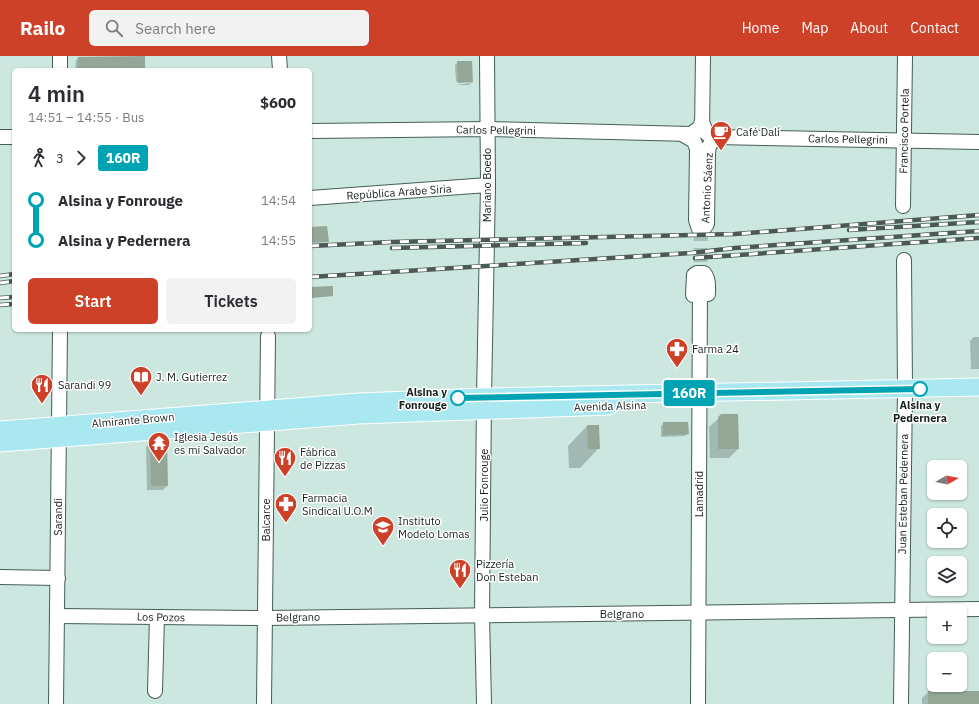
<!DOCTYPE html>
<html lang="en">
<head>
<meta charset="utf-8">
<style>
	body { margin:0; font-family:"IBM Plex Sans",sans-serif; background:#f2f2f3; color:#2b2b33; height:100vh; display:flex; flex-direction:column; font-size:15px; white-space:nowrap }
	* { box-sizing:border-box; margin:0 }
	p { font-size:13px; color:#7c7c81 }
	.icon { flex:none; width:22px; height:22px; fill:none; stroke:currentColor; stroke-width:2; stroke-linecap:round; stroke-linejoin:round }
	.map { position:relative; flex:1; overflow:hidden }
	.sheet { position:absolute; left:12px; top:12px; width:300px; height:264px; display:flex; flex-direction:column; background:#fff; border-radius:6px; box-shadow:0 1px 3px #0004 }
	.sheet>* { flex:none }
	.badge { padding:0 8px; border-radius:3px; font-size:14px; line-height:26px }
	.needle { width:26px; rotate:81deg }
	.tools { position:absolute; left:927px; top:404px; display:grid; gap:8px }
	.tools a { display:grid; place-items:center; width:40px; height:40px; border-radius:6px; background:#fff; box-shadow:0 1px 3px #0004; font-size:20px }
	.map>.badge { position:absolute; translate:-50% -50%; box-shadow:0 0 0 2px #fff }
	.legs { display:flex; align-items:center; gap:6px; height:44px; padding:0 16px; font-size:13px }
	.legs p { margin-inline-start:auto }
	.overview { display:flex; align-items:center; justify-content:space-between; height:68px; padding:0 16px }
	h1 { font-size:22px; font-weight:600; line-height:30px }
	.cta { display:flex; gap:8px; margin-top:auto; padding:8px 16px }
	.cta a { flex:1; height:46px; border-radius:6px; background:#cc4128; color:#fff; font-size:16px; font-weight:600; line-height:46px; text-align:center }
	.cta a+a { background:#f2f2f3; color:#2b2b33 }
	ul { padding:0 16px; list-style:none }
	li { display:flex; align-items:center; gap:14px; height:40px; font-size:15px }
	li i { display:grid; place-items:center; width:6px; height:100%; margin:0 5px; background:currentColor }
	li i::after { content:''; width:10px; height:10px; margin:-5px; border:3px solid; border-radius:50%; background:#fff }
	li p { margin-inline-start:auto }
	li:first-child i { background:linear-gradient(#0000 50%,currentColor 0) }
	li:last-child i { background:linear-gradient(currentColor 50%,#0000 0) }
	header { display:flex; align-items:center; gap:24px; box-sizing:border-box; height:56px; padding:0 20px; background:#cc4128; color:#fff }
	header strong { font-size:19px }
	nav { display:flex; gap:22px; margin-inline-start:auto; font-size:14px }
	.search { width:280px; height:36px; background:#f2f2f3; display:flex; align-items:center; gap:10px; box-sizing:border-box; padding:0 14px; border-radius:6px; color:#7c7c81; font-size:15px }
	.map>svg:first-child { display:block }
	.shadow { fill:#0003 }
	.building { fill:#94a797 }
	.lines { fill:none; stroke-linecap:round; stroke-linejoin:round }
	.minor-tunnel { stroke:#a7bfb9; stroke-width:14; stroke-dasharray:14 7; stroke-linecap:butt }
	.minor-casing { stroke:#455d58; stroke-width:16 }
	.major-casing { stroke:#fff; stroke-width:19 }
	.minor { stroke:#fff; stroke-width:14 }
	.major { stroke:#aae8f1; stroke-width:17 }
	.rail-casing { stroke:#4a5955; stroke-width:4.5 }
	.rail { stroke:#fff; stroke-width:3; stroke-dasharray:9; stroke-linecap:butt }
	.line-1-casing { stroke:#fff; stroke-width:9 }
	.line-1 { stroke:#00a3b4; stroke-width:6 }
	.stop-1-dot { fill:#fff; stroke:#00a3b4; stroke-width:2 }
	.labels { text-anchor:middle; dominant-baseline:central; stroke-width:3; stroke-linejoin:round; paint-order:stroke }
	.street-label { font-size:11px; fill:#16211e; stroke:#fff }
	.poi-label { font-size:11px; fill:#16211e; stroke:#fff; text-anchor:start }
	.stop-label { font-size:11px; font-weight:bold; fill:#16211e; stroke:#fff; text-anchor:end }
</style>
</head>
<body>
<header>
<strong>Railo</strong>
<div class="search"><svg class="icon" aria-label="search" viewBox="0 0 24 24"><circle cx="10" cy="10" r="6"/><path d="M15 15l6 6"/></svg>Search here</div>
<nav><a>Home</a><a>Map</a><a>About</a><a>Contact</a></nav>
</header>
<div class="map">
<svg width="979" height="648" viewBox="0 0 979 648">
	<rect width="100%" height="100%" fill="#cbe7e0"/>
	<g class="shadow">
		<polygon points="78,2 144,14 75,14 76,4"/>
		<polygon points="458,6 472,26 469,29 456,29 470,27 470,25 456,26 455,9"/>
		<polygon points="310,232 332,240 310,242"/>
		<polygon points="974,281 979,281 979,313 971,313 970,285"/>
		<polygon points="719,362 738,393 729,402 710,402 709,371"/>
		<polygon points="664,367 688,378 685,380 661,381 661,370"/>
		<polygon points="587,370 599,392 580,412 569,412 568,390"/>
		<polygon points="150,386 167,430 163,434 147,434 146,391"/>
		<polygon points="928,636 979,636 979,648 922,648 922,642"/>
	</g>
	<g class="building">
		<polygon points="145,0 145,14 78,14 78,1"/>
		<polygon points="457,5 472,5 473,26 458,27"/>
		<polygon points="327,170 329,186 310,187 310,171"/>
		<polygon points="333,230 333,240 310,242 310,231"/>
		<polygon points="721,358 738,358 739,393 718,393 718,361"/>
		<polygon points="663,366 688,366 689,378 663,379"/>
		<polygon points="587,369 599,369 600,393 588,393"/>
		<polygon points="167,384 168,430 151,430 150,385"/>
		<rect x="928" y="635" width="51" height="13"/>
	</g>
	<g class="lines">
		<polyline class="minor-tunnel" points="700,227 701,165"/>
		<g class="minor-casing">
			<g id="minor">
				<polyline points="279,0 280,14"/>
				<polyline points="60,14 60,0"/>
				<polyline points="702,66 707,78 716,81 979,86"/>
				<polyline points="310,75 487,73 691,78 699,72 702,66"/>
				<polyline points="702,75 703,0"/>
				<polyline points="682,78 694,85 697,93 696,164 699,173 704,172 707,168 708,97 709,90 716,81"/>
				<polyline points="0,81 14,81"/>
				<polyline points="310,142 488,129"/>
				<polyline points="903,150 905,0"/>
				<path d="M693,239L694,219L697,217H704C709,223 708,231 708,238"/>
				<polyline points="0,521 58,522"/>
				<polyline points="58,560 265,562 979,553"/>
				<polyline points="155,635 157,561"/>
				<polyline points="56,648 60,274"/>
				<polyline points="264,648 268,280"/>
				<polyline points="484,648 482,559 484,341 488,129 487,0"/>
				<polyline points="698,648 700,227"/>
				<polyline points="901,648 905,333 904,204"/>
			</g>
		</g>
		<g class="major-casing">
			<g id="major">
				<polyline points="0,374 359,346 484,341 979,331"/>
				<polyline points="0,387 359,359 609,350"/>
			</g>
		</g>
		<use href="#minor" class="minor"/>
		<use href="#major" class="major"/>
		<g class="rail-casing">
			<g id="rail">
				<polyline points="849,174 979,166"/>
				<polyline points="310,190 392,186 735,178 979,159"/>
				<polyline points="392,192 586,187"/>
				<polyline points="695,202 979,182"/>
				<polyline points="0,220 14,218"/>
				<polyline points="310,221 691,197 735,192 979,175"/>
				<polyline points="0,227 14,225"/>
				<polyline points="0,242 14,241"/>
				<polyline points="0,249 14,248"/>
			</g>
		</g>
		<use href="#rail" class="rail"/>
	</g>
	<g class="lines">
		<g class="line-1-casing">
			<polyline id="line-1" points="458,342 920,333"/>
		</g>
		<use href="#line-1" class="line-1"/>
	</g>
	<defs>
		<g id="cafe-pin" transform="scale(1.15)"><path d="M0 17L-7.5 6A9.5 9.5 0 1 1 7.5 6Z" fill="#cc4128" stroke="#fff"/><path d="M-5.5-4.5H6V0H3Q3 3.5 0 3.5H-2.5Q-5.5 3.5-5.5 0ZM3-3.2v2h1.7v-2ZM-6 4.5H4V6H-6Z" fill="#fff"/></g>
		<g id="pharmacy-pin" transform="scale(1.15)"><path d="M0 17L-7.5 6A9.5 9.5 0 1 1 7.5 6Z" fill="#cc4128" stroke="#fff"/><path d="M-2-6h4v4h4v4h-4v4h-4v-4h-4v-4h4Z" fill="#fff"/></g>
		<g id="library-pin" transform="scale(1.15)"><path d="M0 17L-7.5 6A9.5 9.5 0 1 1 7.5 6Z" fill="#cc4128" stroke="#fff"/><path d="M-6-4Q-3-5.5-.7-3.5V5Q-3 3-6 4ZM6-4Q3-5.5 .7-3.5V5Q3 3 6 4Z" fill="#fff"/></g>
		<g id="restaurant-pin" transform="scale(1.15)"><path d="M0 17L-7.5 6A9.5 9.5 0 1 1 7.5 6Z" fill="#cc4128" stroke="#fff"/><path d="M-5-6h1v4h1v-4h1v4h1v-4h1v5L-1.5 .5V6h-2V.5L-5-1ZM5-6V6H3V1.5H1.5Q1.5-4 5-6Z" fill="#fff"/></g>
		<g id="temple-pin" transform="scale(1.15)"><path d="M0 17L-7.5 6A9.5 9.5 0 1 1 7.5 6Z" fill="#cc4128" stroke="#fff"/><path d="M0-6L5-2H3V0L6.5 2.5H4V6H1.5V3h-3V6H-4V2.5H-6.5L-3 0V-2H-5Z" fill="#fff"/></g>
		<g id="school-pin" transform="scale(1.15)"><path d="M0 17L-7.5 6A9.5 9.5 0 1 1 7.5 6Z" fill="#cc4128" stroke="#fff"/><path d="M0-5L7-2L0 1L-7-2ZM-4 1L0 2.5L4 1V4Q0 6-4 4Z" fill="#fff"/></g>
	</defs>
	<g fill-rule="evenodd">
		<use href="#cafe-pin" x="721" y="76"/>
		<use href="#pharmacy-pin" x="677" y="293"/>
		<use href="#library-pin" x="141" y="321"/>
		<use href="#restaurant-pin" x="42" y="329"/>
		<use href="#temple-pin" x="159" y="387"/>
		<use href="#restaurant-pin" x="285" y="402"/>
		<use href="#pharmacy-pin" x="286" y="448"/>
		<use href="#school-pin" x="383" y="471"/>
		<use href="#restaurant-pin" x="460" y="514"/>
	</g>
	<g class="stop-1-dot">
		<circle cx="920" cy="333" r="7"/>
		<circle cx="458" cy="342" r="7"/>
	</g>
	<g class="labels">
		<g class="street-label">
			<text transform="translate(496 74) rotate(1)">Carlos Pellegrini</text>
			<text transform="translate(904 75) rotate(-89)">Francisco Portela</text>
			<text transform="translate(848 83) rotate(1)">Carlos Pellegrini</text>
			<text transform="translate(487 129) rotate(-90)">Mariano Boedo</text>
			<text transform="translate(707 132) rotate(-87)">Antonio Sáenz</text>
			<text transform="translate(399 136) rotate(-4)">República Arabe Siria</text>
			<text transform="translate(610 350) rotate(-2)">Avenida Alsina</text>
			<text transform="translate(133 364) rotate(-5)">Almirante Brown</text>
			<text transform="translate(484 429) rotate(-90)">Julio Fonrouge</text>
			<text transform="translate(699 438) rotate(-90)">Lamadrid</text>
			<text transform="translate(903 438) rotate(-89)">Juan Esteban Pedernera</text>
			<text transform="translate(58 461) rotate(-90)">Sarandi</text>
			<text transform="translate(266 464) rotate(-90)">Balcarce</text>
			<text x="622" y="558">Belgrano</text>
			<text transform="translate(161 561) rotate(1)">Los Pozos</text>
			<text transform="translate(298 561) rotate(-1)">Belgrano</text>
		</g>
		<g class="poi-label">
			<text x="736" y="76">Café Dalí</text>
			<text x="692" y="293">Farma 24</text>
			<text x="156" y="321">J. M. Gutierrez</text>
			<text x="58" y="329">Sarandi 99</text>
			<text x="174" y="381">Iglesia Jesús<tspan x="174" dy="13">es mi Salvador</tspan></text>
			<text x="300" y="396">Fábrica<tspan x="300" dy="13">de Pizzas</tspan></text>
			<text x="302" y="442">Farmacia<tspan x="302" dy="13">Sindical U.O.M</tspan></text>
			<text x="398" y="465">Instituto<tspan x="398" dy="13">Modelo Lomas</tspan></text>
			<text x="476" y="508">Pizzería<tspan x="476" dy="13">Don Esteban</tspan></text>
		</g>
		<g class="stop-label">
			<text x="447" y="336">Alsina y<tspan x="447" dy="13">Fonrouge</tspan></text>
			<text x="920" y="349" text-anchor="middle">Alsina y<tspan x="920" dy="13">Pedernera</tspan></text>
		</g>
	</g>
</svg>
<div class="tools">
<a><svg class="needle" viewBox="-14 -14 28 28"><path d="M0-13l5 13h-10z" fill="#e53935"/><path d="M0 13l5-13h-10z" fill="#7c7c81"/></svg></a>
<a><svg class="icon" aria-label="locate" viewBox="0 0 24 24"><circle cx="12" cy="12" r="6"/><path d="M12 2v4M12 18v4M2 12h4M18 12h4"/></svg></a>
<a><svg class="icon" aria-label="layers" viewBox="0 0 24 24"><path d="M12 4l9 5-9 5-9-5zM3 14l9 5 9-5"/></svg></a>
<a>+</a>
<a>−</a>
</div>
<b class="badge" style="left:689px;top:337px;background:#00a3b4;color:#fff">160R</b>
<section class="sheet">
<div class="overview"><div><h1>4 min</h1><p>14:51 – 14:55 · Bus</p></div><b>$600</b></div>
<div class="legs"><svg class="icon" aria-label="walk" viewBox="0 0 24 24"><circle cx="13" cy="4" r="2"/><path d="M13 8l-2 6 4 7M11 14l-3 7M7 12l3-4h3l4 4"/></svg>3<svg class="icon" aria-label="forward" viewBox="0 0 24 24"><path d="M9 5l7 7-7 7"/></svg><b class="badge" style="background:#00a3b4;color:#fff">160R</b></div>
<ul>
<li><i style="color:#00a3b4"></i><b>Alsina y Fonrouge</b><p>14:54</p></li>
<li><i style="color:#00a3b4"></i><b>Alsina y Pedernera</b><p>14:55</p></li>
</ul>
<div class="cta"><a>Start</a><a>Tickets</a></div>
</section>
</div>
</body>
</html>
